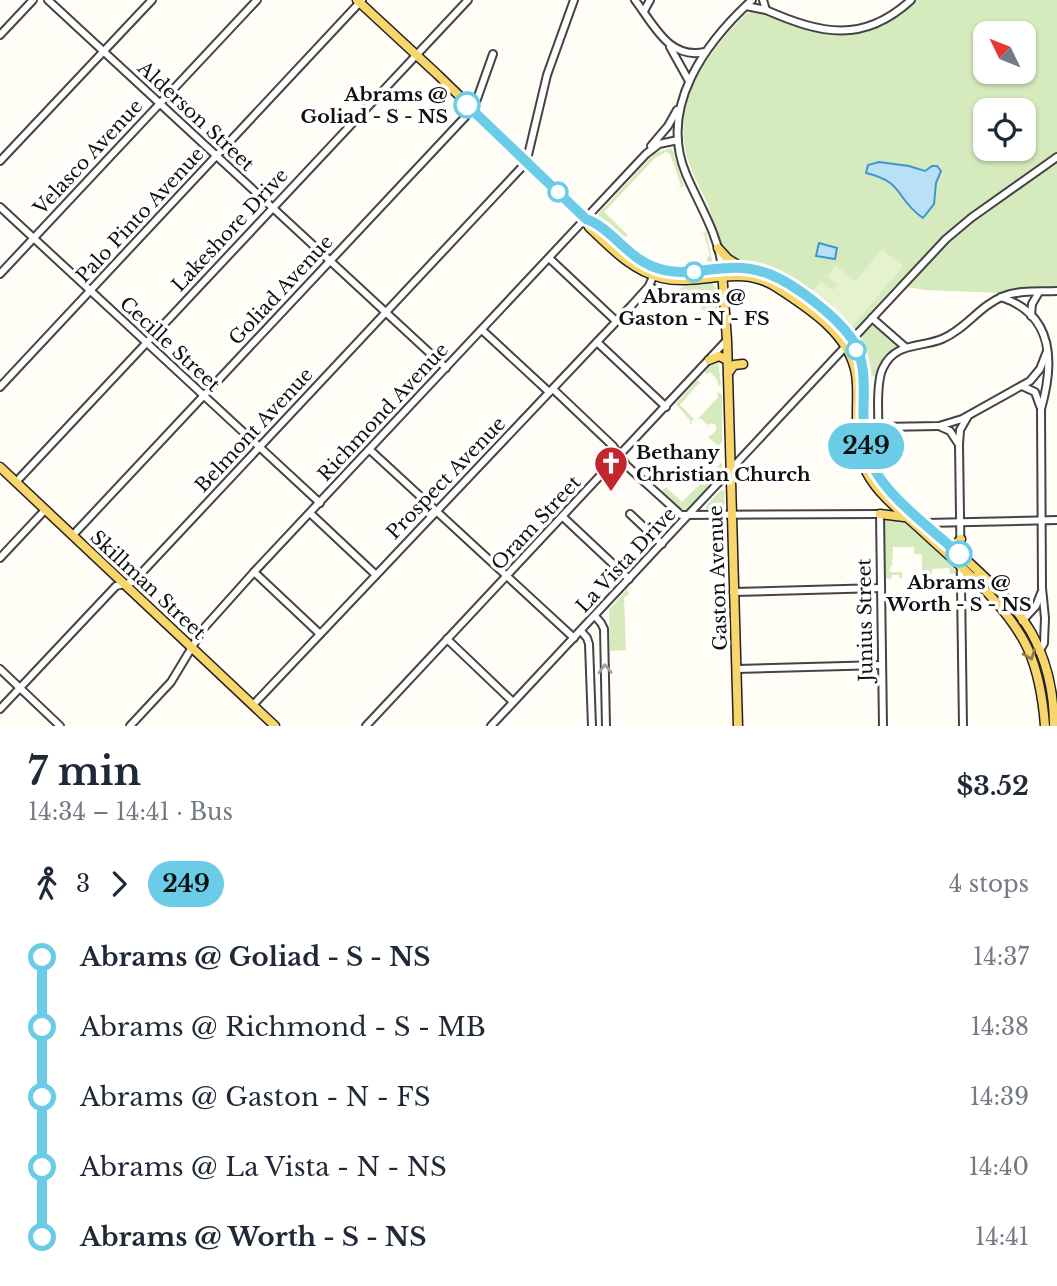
<!DOCTYPE html>
<html lang="en">
<head>
<meta charset="utf-8">
<style>
	body { margin:0; font-family:"Libre Baskerville",serif; background:#f2f2f3; color:#1f2937; height:100vh; display:flex; flex-direction:column; font-size:26px; white-space:nowrap }
	* { box-sizing:border-box; margin:0 }
	p { font-size:23px; color:#747a83 }
	.icon { flex:none; width:38px; height:38px; fill:none; stroke:currentColor; stroke-width:2; stroke-linecap:round; stroke-linejoin:round }
	.map { position:relative; height:726px; overflow:hidden }
	.side { display:flex; flex-direction:column; background:#fff; flex:1 }
	.side>* { flex:none }
	.badge { padding:0 14px; border-radius:23px; font-size:24px; line-height:46px }
	.needle { width:46px; rotate:313deg }
	.buttons { position:absolute; left:973px; top:21px; display:grid; gap:14px }
	.buttons a { display:grid; place-items:center; width:63px; height:63px; border-radius:14px; background:#fff; box-shadow:0 2px 5px #0004; font-size:35px }
	.map>.badge { position:absolute; translate:-50% -50%; box-shadow:0 0 0 4px #fff }
	.legs { display:flex; align-items:center; gap:10px; height:77px; padding:0 28px; font-size:23px }
	.legs p { margin-inline-start:auto }
	.summary { display:flex; align-items:center; justify-content:space-between; height:119px; padding:0 28px }
	h1 { font-size:38px; font-weight:700; line-height:52px }
	ul { padding:0 28px; list-style:none }
	li { display:flex; align-items:center; gap:24px; height:70px; font-size:26px }
	li i { display:grid; place-items:center; width:10px; height:100%; margin:0 9px; background:currentColor }
	li i::after { content:''; width:18px; height:18px; margin:-9px; border:5px solid; border-radius:50%; background:#fff }
	li p { margin-inline-start:auto }
	li:first-child i { background:linear-gradient(#0000 50%,currentColor 0) }
	li:last-child i { background:linear-gradient(currentColor 50%,#0000 0) }
	.map>svg:first-child { display:block }
	.green { fill:#d5ebbd; fill-rule:evenodd }
	.pitch { fill:#e6f2cf }
	.water { fill:#b9e0f7; stroke:#3f96cf; stroke-width:2 }
	.lines { fill:none; stroke-linecap:round; stroke-linejoin:round }
	.minor-casing { stroke:#444; stroke-width:10 }
	.major-casing { stroke:#222; stroke-width:11 }
	.minor { stroke:#fff; stroke-width:6 }
	.major { stroke:#f9d66b; stroke-width:8 }
	.oneway { stroke:#917d42 }
	.oneway2 { stroke:#a0a0a0 }
	.line-1-casing { stroke:#fff; stroke-width:16 }
	.line-1 { stroke:#6bcce7; stroke-width:10 }
	.stop-1-dot { fill:#fff; stroke:#6bcce7; stroke-width:3.5 }
	.labels { text-anchor:middle; dominant-baseline:central; stroke-width:7; stroke-linejoin:round; paint-order:stroke }
	.stop-label { font-size:19px; font-weight:bold; fill:#111; stroke:#fff }
	.street-label { font-size:19px; fill:#111; stroke:#fff }
	.poi-label { font-size:19px; font-weight:bold; fill:#111; stroke:#fff; text-anchor:start }
</style>
</head>
<body>
<div class="map">
<svg width="1057" height="726" viewBox="0 0 1057 726">
	<rect width="100%" height="100%" fill="#fffdf5"/>
	<g class="green">
		<path d="M915,0H1057V288L1014,290L1000,293L925,290L895,285L855,329L851,330C827,310 804,285 775,271C760,264 737,266 726,253C718,242 713,216 707,203C698,183 687,165 684,143C677,93 714,45 747,13C760,9 772,17 783,22C834,43 873,37 915,0ZM985,33H1024V72H985ZM985,110H1024V149H985Z"/>
		<polygon points="672,148 684,186 678,188 681,185 670,154 666,152 655,158 604,212 628,235 622,241 599,219 599,213 655,153"/>
		<polygon points="706,232 713,264 679,268 664,266 666,259 666,264 687,266 707,262 707,257 710,256 704,234 700,234"/>
		<polygon points="712,283 717,289 719,324 685,293 683,296 678,291 682,287"/>
		<polygon points="872,325 896,344 896,347 878,376 866,377 865,360 857,341"/>
		<polygon points="716,360 718,360 721,385 719,386 716,378 710,372 706,375 705,371"/>
		<polygon points="697,380 701,384 698,384 680,405 695,420 692,420 691,426 689,419 676,404"/>
		<polygon points="717,392 722,394 722,442 718,446 708,437 716,431 716,425 712,423 707,425 702,419 698,419 718,397"/>
		<polygon points="722,462 722,471 686,510 680,508 662,491 666,487 682,502"/>
		<polygon points="721,490 725,491 724,509 706,509 706,506"/>
		<polygon points="884,518 901,519 953,566 956,573 950,574 949,568 932,569 932,574 928,575 928,570 922,570 922,554 914,554 914,547 893,547 892,566 890,567 890,572 902,572 902,578 899,578 899,575 892,575 891,579 884,578"/>
		<polygon points="627,589 629,594 624,598 626,650 610,651 609,610"/>
	</g>
	<polygon class="pitch" points="882,249 903,266 853,326 812,291 821,281 833,290 838,285 827,276 836,265 855,281"/>
	<g class="water">
		<path d="M879,162L909,166L925,171L932,166H937L941,171L936,183L934,204L923,218C895,199 905,182 866,173L868,165Z"/>
		<polygon points="819,243 837,248 835,259 816,256"/>
	</g>
	<g class="lines">
		<g class="minor-casing">
			<g id="minor">
				<polyline points="48,0 446,368"/>
				<path d="M635,0C654,25 669,60 705,52"/>
				<polyline points="746,6 766,10 763,0"/>
				<path d="M766,10C821,34 863,44 911,0"/>
				<polyline points="644,11 650,0"/>
				<polyline points="0,35 33,0"/>
				<polyline points="670,47 689,81"/>
				<polyline points="651,146 668,126 677,110"/>
				<polyline points="0,161 152,0"/>
				<polyline points="0,207 320,503"/>
				<polyline points="549,258 616,321"/>
				<path d="M722,268C718,233 699,205 686,174C658,107 705,43 752,0"/>
				<polyline points="0,274 257,0"/>
				<polyline points="649,286 659,292"/>
				<path d="M1001,297C1055,315 1054,364 1041,409L1042,588L1045,618L1044,643L1039,652"/>
				<polyline points="1031,316 1032,304 1039,292"/>
				<polyline points="872,318 904,346"/>
				<polyline points="482,330 549,392"/>
				<polyline points="597,342 666,407"/>
				<polyline points="1022,386 1035,392 1040,406"/>
				<polyline points="0,387 362,0"/>
				<polyline points="553,389 613,446 627,466 681,515 880,514"/>
				<polyline points="880,427 939,426 962,419 1030,381 1040,369 1047,351"/>
				<polyline points="941,427 950,431 958,443"/>
				<polyline points="370,450 574,638"/>
				<path d="M880,464C880,441 874,385 883,368C895,342 920,348 942,339C966,329 980,305 1004,296C1020,290 1040,292 1057,291"/>
				<polyline points="16,482 468,0"/>
				<polyline points="310,513 376,575"/>
				<polyline points="630,514 662,544"/>
				<polyline points="880,514 883,726"/>
				<polyline points="563,517 629,579"/>
				<polyline points="926,523 1057,520"/>
				<polyline points="73,535 467,115 477,99 493,54"/>
				<polyline points="0,558 45,510"/>
				<polyline points="254,572 320,634"/>
				<polyline points="733,592 881,588"/>
				<polyline points="595,616 601,623 604,629 606,726"/>
				<polyline points="1022,621 1036,606 1041,593"/>
				<polyline points="581,631 587,638 589,644 592,726"/>
				<polyline points="447,639 513,702"/>
				<polyline points="0,669 60,726"/>
				<polyline points="737,669 882,665"/>
				<polyline points="253,705 631,306 649,286 654,274"/>
				<polyline points="0,709 116,586 133,582 522,167 528,155 547,75 574,0"/>
				<polyline points="130,726 171,682 203,629 254,572 646,154 659,144 678,140"/>
				<polyline points="366,726 727,340"/>
				<polyline points="491,726 946,239 971,218 1057,157"/>
				<polyline points="963,726 959,445 960,430 968,416"/>
			</g>
		</g>
		<g class="major-casing">
			<g id="major">
				<path d="M357,0L438,75L586,219L589,227C610,247 632,271 662,278C700,287 740,263 776,287C808,308 849,333 856,374C858,387 857,399 857,411C857,433 856,454 867,473C879,495 900,511 918,527C954,561 1007,603 1028,649C1039,674 1043,699 1045,726"/>
				<path d="M586,219C611,227 628,259 660,269C686,277 712,267 739,268C782,270 847,317 860,359C875,407 850,441 886,486C911,510 936,533 962,556C987,579 1014,603 1031,632C1047,661 1054,694 1054,726"/>
				<polyline points="718,248 728,259 741,267"/>
				<polyline points="722,271 727,340 738,726"/>
				<polyline points="709,360 719,356 727,360"/>
				<polyline points="728,373 734,365 743,364"/>
				<polyline points="0,467 275,726"/>
				<polyline points="880,514 904,517"/>
				<polyline points="947,548 955,545 961,539"/>
				<polyline points="962,583 976,577"/>
			</g>
		</g>
		<use href="#minor" class="minor"/>
		<use href="#major" class="major"/>
	</g>
	<defs><path id="oneway-chevron" d="M-2-3.5L2.5 0L-2 3.5" fill="none" stroke-width="1.6" stroke-linecap="round" stroke-linejoin="round" transform="scale(1.75)"/></defs>
	<use class="oneway" href="#oneway-chevron" transform="translate(1030 655) rotate(68)"/>
	<use class="oneway2" href="#oneway-chevron" transform="translate(605 669) rotate(-92)"/>
	<g class="lines">
		<g class="line-1-casing">
			<path id="line-1" d="M467,105L586,219C610,227 627,257 654,267C680,277 702,269 728,268C742,267 756,269 769,274C795,284 836,316 852,339C873,371 858,413 866,448C875,490 929,526 959,554"/>
		</g>
		<use href="#line-1" class="line-1"/>
	</g>
	<defs>
		<g id="church-pin" transform="scale(1.75)"><path d="M0 17L-7.5 6A9.5 9.5 0 1 1 7.5 6Z" fill="#c4262e" stroke="#fff"/><path d="M-1.2-6h2.4v3.5h3.3v2.4h-3.3V6h-2.4V-.1h-3.3v-2.4h3.3Z" fill="#fff"/></g>
	</defs>
	<g fill-rule="evenodd">
		<use href="#church-pin" x="611" y="463"/>
	</g>
	<g class="stop-1-dot">
		<circle cx="467" cy="105" r="12"/>
		<circle cx="558" cy="192" r="9"/>
		<circle cx="694" cy="272" r="9"/>
		<circle cx="856" cy="350" r="9"/>
		<circle cx="959" cy="554" r="12"/>
	</g>
	<g class="labels">
		<g class="stop-label">
			<text x="448" y="94" text-anchor="end">Abrams @<tspan x="448" dy="22">Goliad - S - NS</tspan></text>
			<text x="694" y="296">Abrams @<tspan x="694" dy="22">Gaston - N - FS</tspan></text>
			<text x="959" y="582">Abrams @<tspan x="959" dy="22">Worth - S - NS</tspan></text>
		</g>
		<g class="street-label">
			<text transform="translate(196 116) rotate(43)">Alderson Street</text>
			<text transform="translate(88 157) rotate(-47)">Velasco Avenue</text>
			<text transform="translate(140 215) rotate(-47)">Palo Pinto Avenue</text>
			<text transform="translate(230 230) rotate(-47)">Lakeshore Drive</text>
			<text transform="translate(281 290) rotate(-47)">Goliad Avenue</text>
			<text transform="translate(170 344) rotate(43)">Cecille Street</text>
			<text transform="translate(383 412) rotate(-47)">Richmond Avenue</text>
			<text transform="translate(254 430) rotate(-47)">Belmont Avenue</text>
			<text transform="translate(446 478) rotate(-46)">Prospect Avenue</text>
			<text transform="translate(536 523) rotate(-47)">Oram Street</text>
			<text transform="translate(626 560) rotate(-47)">La Vista Drive</text>
			<text transform="translate(718 578) rotate(-92)">Gaston Avenue</text>
			<text transform="translate(148 585) rotate(43)">Skillman Street</text>
			<text transform="translate(865 620) rotate(-91)">Junius Street</text>
		</g>
		<g class="poi-label">
			<text x="636" y="452">Bethany<tspan x="636" dy="22">Christian Church</tspan></text>
		</g>
	</g>
</svg>
<div class="buttons">
<a><svg class="needle" viewBox="-14 -14 28 28"><path d="M0-13l5 13h-10z" fill="#e53935"/><path d="M0 13l5-13h-10z" fill="#747a83"/></svg></a>
<a><svg class="icon" aria-label="locate" viewBox="0 0 24 24"><circle cx="12" cy="12" r="6"/><path d="M12 2v4M12 18v4M2 12h4M18 12h4"/></svg></a>
</div>
<b class="badge" style="left:866px;top:446px;background:#6bcce7;color:#111">249</b>
</div>
<section class="side">
<div class="summary"><div><h1>7 min</h1><p>14:34 – 14:41 · Bus</p></div><b>$3.52</b></div>
<div class="legs"><svg class="icon" aria-label="walk" viewBox="0 0 24 24"><circle cx="13" cy="4" r="2"/><path d="M13 8l-2 6 4 7M11 14l-3 7M7 12l3-4h3l4 4"/></svg>3<svg class="icon" aria-label="forward" viewBox="0 0 24 24"><path d="M9 5l7 7-7 7"/></svg><b class="badge" style="background:#6bcce7;color:#111">249</b><p>4 stops</p></div>
<ul>
<li><i style="color:#6bcce7"></i><b>Abrams @ Goliad - S - NS</b><p>14:37</p></li>
<li><i style="color:#6bcce7"></i><span>Abrams @ Richmond - S - MB</span><p>14:38</p></li>
<li><i style="color:#6bcce7"></i><span>Abrams @ Gaston - N - FS</span><p>14:39</p></li>
<li><i style="color:#6bcce7"></i><span>Abrams @ La Vista - N - NS</span><p>14:40</p></li>
<li><i style="color:#6bcce7"></i><b>Abrams @ Worth - S - NS</b><p>14:41</p></li>
</ul>
</section>
</body>
</html>
